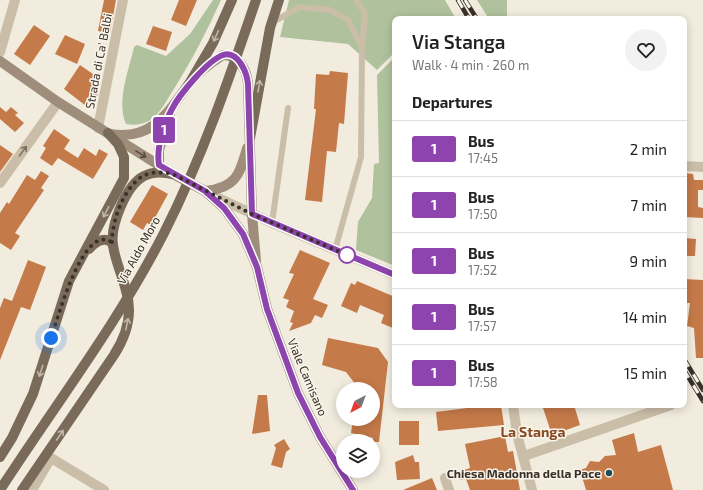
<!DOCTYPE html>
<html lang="en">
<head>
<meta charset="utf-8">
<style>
	body { margin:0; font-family:"Exo 2",sans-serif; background:#f2f2f2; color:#222; height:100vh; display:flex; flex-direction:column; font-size:15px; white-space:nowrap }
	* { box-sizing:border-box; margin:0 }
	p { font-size:13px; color:#767676 }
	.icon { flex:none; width:22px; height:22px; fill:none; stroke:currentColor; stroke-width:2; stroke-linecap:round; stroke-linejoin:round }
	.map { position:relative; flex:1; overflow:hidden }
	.details { position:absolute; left:392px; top:16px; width:295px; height:392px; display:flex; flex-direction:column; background:#fff; border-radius:8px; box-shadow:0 2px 10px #0003 }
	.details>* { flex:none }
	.badge { padding:0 8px; border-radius:3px; font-size:14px; line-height:26px }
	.needle { width:26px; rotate:221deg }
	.fabs { position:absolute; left:336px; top:382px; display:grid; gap:8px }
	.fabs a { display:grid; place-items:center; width:44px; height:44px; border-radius:50%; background:#fff; box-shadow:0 2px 10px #0003; font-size:20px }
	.you { position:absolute; width:20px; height:20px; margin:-10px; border:3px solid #fff; border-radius:50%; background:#1a73e8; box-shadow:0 0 0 6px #1a73e833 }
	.map>.badge { position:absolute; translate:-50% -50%; box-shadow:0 0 0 2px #fff }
	h2 { padding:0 20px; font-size:15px; line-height:36px }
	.round { display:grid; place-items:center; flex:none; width:42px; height:42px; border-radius:21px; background:#f2f2f2 }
	.headline { display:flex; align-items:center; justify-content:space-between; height:68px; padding:0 20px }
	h1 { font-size:19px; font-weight:600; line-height:30px }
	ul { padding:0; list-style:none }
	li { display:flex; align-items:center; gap:12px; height:56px; padding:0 20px; border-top:1px solid #e0e0e0 }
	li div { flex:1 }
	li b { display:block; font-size:15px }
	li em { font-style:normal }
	li .badge { min-width:44px; font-weight:700; text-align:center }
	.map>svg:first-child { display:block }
	.green { fill:#b0c29d }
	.building { fill:#c57a49 }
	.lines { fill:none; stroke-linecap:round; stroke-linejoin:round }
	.service { stroke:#cbbea9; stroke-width:6 }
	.minor { stroke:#cbbea9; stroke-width:10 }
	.secondary { stroke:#9f8d7b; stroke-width:10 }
	.primary { stroke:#7a6a5a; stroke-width:10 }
	.rail-casing { stroke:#383029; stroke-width:4.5 }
	.rail { stroke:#faf5ea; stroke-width:3; stroke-dasharray:9; stroke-linecap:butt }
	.primary-bridge { stroke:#7a6a5a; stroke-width:10 }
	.oneway { stroke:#c0b6a9 }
	.oneway2 { stroke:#7a7063 }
	.oneway3 { stroke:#574c42 }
	.line-casing { stroke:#fff; stroke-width:9 }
	.line { stroke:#8e44ad; stroke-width:6 }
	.walk { stroke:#383029; stroke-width:4; stroke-dasharray:0 7.2 }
	.stop-dot { fill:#fff; stroke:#8e44ad; stroke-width:2 }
	.poi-dot { fill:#1e4d5a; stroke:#faf5ea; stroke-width:1.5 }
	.labels { text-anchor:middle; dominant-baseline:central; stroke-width:3; stroke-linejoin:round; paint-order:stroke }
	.street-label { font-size:12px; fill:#383029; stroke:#faf5ea }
	.poi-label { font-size:12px; font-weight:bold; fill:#383029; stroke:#faf5ea; text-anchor:end }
	.quarter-label { font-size:14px; font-weight:bold; fill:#874922; stroke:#faf5ea }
</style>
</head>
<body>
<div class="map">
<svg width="703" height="490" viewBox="0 0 703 490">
	<rect width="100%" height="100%" fill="#f2ecde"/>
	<g class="green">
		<path d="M213,0H221C207,31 191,62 172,92C166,101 161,112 152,119C145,124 135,126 126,124C116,101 129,70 134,47L137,45L166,56L190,34Z"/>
		<polygon points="289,0 445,0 456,19 395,19 395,52 377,70 348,44 280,37"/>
		<polygon points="477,0 507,0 507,19 489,19"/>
		<polygon points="395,57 395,266 356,250 358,222 372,198 374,164 379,163 377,75"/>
	</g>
	<g class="building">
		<polygon points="104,0 116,0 110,33 98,31"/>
		<polygon points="179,0 197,0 186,26 171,20"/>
		<polygon points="34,25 50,36 30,65 14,54"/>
		<polygon points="153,26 172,32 166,51 146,44"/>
		<polygon points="65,35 85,44 77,64 55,54"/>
		<polygon points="80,65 100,79 92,91 98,95 90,109 64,89"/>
		<polygon points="330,71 348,73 344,124 339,123 336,152 327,151 322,202 305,200 316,109 314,109 316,74 329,75"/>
		<polygon points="0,107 6,112 11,107 18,113 15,115 24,123 15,132 0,119"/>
		<polygon points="54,129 70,140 64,149 78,158 84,148 96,156 99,149 108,154 93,179 58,158 52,166 40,158 46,148 43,146"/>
		<polygon points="0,145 13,154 0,172"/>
		<polygon points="41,171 49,176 41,188 44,190 15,233 20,236 11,250 0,243 0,213 7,202 9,204 27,175 35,180"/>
		<polygon points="684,173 693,174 694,180 703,180 703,190 698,190 698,207 703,208 703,218 684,217"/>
		<polygon points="152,185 168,194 151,225 147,223 143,230 130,222"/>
		<polygon points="684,238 696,239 695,256 684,256"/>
		<polygon points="300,250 330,263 313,299 328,305 322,318 315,315 311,323 289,331 293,323 290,322 294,311 286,307 289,300 283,298 294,274 289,273"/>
		<polygon points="28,260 46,267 30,310 21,307 0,360 0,308 4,298 12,301"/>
		<polygon points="684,279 703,280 703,358 696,358 694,328 687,326 690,303 684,303"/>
		<polygon points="357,281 395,297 395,329 381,323 384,315 360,305 357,313 341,306 351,283 355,285"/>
		<polygon points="328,338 378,348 388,362 379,442 373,442 373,438 351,433 353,419 373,419 373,389 359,389 346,372 322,365"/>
		<polygon points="258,395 267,395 270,431 252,434"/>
		<polygon points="466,405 501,405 504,425 438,431 436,412 467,408"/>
		<polygon points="542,405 574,405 580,425 552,435"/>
		<rect x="399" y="421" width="20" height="24"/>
		<polygon points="634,433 638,452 661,445 673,490 586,490 580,470 586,468 590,461 599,462 605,456 616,455 612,440"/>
		<polygon points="505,436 508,452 513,451 520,490 470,490 466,479 460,480 458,472 470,468 465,444"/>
		<polygon points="284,439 290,449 286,452 282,468 271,465 276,448 274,445"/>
		<polygon points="413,455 415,462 419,462 420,479 397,480 395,462"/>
		<polygon points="432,478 437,490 403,490"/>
	</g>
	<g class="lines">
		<g class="service">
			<polyline points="271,23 300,7 330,10 348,20 362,47"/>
			<polyline points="272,223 288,108"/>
			<polyline points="335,250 361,157 362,49 365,13 356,0"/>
		</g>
		<g class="minor">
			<polyline points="0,52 15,0"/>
			<polyline points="98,128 123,0"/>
			<polyline points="684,166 703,167"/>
			<polyline points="0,183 58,102"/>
			<polyline points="210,194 272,223 395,275"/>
			<polyline points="513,405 517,434 532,490"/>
			<polyline points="524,456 671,405"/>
			<polyline points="445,478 449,490"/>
			<polyline points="32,490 51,458 104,490"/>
		</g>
		<g class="secondary">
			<polyline points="0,61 58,102 173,174 205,191 224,208 243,234 257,267 267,309 298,393 320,437 353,490"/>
			<path d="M110,134C151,141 167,114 188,85C198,73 210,63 223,55C239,55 247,70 248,84L252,214L256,261"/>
			<polyline points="159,165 159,150 170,114"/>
			<path d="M205,191C236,188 240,174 247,148"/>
		</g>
		<g class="primary">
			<polyline points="189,84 213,43 232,0"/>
			<polyline points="250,138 270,28 279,0"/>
			<path d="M89,249C94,243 102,237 110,241L113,245"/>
			<polyline points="0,457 12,438 33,394 69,281 124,178 124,157 118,144 108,133"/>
			<path d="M22,490L114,355C123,341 129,327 129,310C129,287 116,268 113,245C110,226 126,185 144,176C153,171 164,172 173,174"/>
		</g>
		<g class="rail-casing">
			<g id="rail">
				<polyline points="458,0 469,19"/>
				<polyline points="465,0 477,19"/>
				<polyline points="684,359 703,390"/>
				<polyline points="684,370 703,401"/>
			</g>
		</g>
		<use href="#rail" class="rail"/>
		<path class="primary-bridge" d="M0,490C55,405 118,323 164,233C202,158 229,79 256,0"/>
	</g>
	<defs><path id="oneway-shaft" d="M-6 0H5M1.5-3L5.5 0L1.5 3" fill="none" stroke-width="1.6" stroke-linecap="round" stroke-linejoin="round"/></defs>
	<g class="oneway">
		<use href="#oneway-shaft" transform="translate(216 36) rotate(114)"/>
		<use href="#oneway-shaft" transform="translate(259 86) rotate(-80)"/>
		<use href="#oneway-shaft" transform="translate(106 212) rotate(118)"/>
		<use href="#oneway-shaft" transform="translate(127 324) rotate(-79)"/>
		<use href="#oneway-shaft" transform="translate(41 371) rotate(108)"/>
		<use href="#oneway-shaft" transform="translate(60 435) rotate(-56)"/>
	</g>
	<use class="oneway2" href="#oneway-shaft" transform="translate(23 151) rotate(-54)"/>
	<use class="oneway3" href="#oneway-shaft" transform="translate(141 154) rotate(32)"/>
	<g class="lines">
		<g class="line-casing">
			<path id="line" d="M353,490L320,437L298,393L267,309L257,267L243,234L224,208L205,191L159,165C156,148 164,124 172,109C179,95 208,60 223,55C238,50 247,73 248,84L252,214L395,275"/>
		</g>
		<use href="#line" class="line"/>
		<path class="walk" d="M51,338C57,321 82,226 110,241L112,245C111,223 123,188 143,176C152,171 163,172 173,174L252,214L347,255"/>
	</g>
	<circle class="stop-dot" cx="347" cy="255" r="8"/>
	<circle class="poi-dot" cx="609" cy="473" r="4"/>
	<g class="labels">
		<g class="street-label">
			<text transform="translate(98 61) rotate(-79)">Strada di Ca' Balbi</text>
			<text transform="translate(138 250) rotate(-61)">Via Aldo Moro</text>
			<text transform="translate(308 377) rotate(67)">Viale Camisano</text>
		</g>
		<g class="poi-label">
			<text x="601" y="473">Chiesa Madonna della Pace</text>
		</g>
		<g class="quarter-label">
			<text x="533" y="431">La Stanga</text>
		</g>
	</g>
</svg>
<div class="fabs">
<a><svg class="needle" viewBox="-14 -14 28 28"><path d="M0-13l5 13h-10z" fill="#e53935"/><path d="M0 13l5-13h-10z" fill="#767676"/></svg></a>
<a><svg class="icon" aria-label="layers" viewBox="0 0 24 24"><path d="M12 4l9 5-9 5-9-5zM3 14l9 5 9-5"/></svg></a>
</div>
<div class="you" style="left:51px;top:338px"></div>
<b class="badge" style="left:164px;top:130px;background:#8e44ad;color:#fff">1</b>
<section class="details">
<div class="headline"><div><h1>Via Stanga</h1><p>Walk · 4 min · 260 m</p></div><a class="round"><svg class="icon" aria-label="heart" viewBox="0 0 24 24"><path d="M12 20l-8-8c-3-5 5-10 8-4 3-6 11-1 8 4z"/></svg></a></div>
<h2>Departures</h2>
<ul>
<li><span class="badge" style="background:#8e44ad;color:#fff">1</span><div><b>Bus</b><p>17:45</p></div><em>2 min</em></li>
<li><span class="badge" style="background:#8e44ad;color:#fff">1</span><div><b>Bus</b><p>17:50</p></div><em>7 min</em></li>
<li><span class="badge" style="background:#8e44ad;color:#fff">1</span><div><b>Bus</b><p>17:52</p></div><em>9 min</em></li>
<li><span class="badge" style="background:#8e44ad;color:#fff">1</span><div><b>Bus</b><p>17:57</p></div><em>14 min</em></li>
<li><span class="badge" style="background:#8e44ad;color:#fff">1</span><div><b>Bus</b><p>17:58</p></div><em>15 min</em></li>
</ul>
</section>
</div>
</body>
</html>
